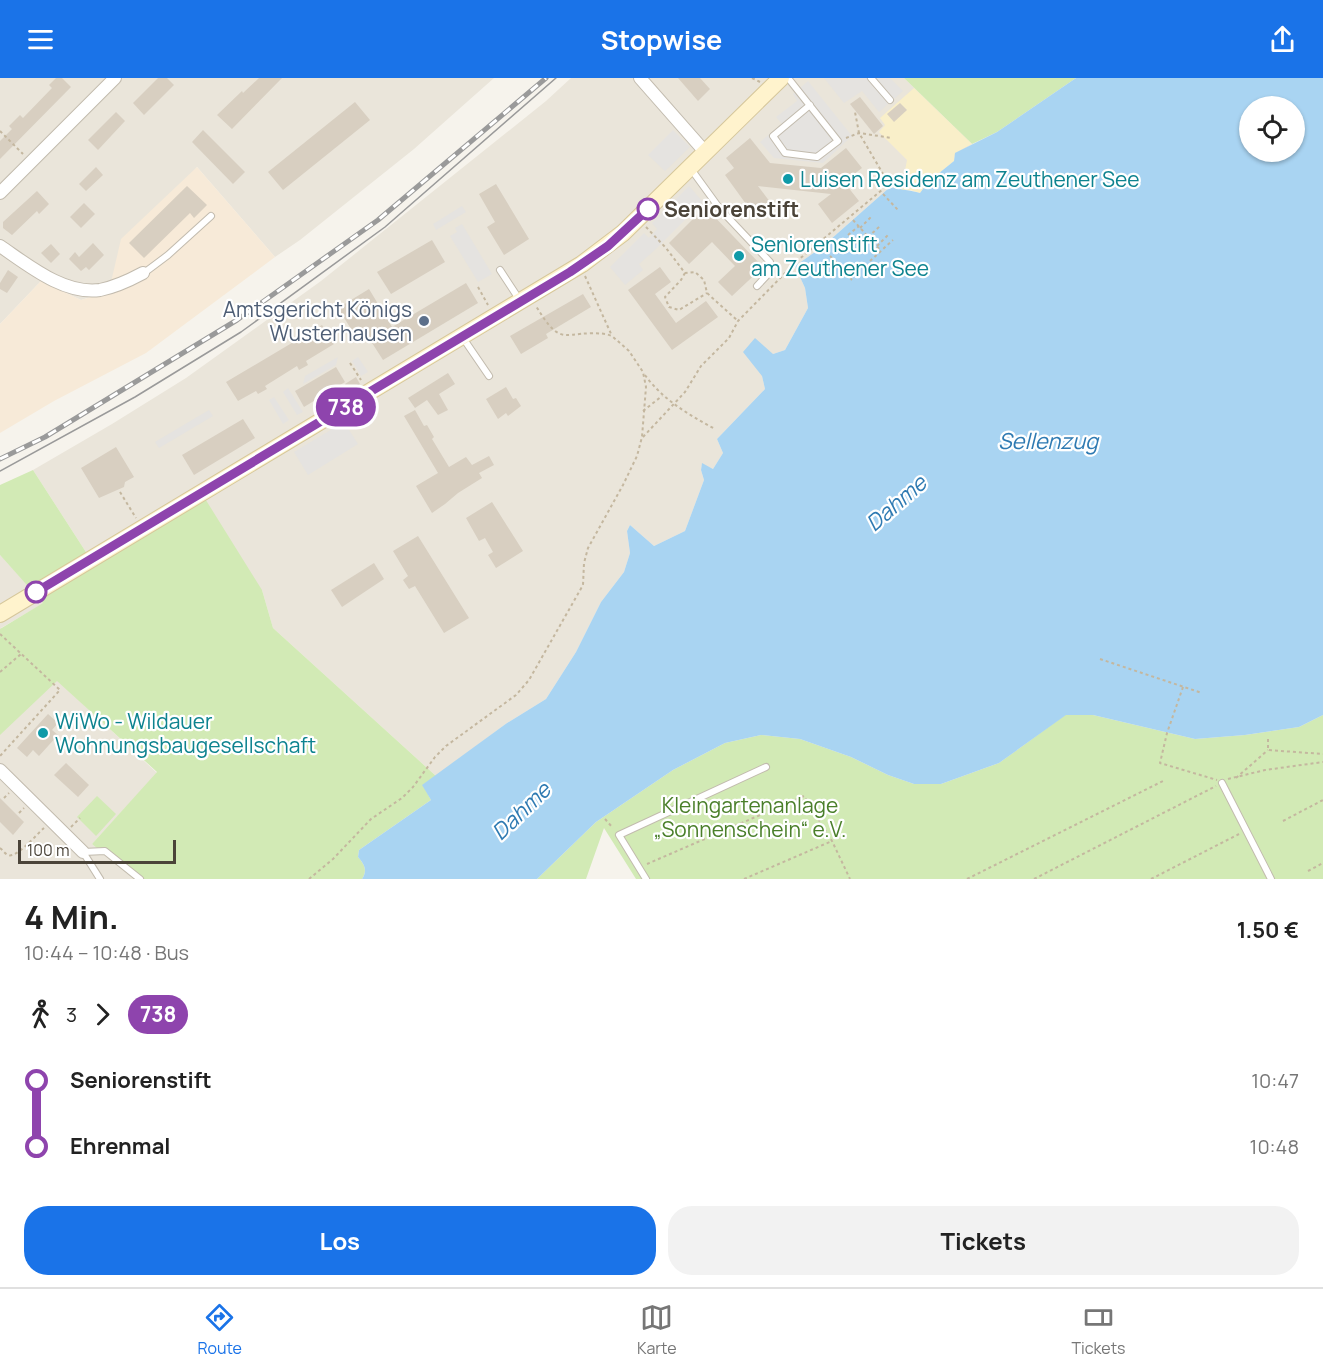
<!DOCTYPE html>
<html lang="de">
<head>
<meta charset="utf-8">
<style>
	body { margin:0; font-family:Manrope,sans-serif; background:#f2f2f2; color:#222; height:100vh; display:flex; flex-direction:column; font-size:22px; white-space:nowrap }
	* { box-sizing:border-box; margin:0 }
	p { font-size:20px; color:#767676 }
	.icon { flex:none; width:33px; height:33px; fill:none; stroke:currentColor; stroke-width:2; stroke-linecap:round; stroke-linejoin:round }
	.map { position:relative; height:801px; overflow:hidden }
	.sheet { display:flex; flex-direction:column; background:#fff; flex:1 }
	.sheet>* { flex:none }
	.badge { padding:0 12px; border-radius:20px; font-size:21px; line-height:39px }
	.controls { position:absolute; left:1239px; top:18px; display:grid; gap:12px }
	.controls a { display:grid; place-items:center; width:66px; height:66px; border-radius:50%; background:#fff; box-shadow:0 2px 4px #0004; font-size:30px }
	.scale { position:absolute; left:18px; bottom:15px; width:158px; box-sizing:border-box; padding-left:6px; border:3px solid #4b4439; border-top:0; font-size:16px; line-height:21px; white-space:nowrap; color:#4b4439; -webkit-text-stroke:4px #fff; paint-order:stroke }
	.map>.badge { position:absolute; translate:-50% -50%; box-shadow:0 0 0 3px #fff }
	.legs { display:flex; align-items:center; gap:9px; height:66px; padding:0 24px; font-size:20px }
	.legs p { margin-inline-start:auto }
	.overview { display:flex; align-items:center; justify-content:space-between; height:102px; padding:0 24px }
	h1 { font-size:33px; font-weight:700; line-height:45px }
	.primary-button { display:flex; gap:12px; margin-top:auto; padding:12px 24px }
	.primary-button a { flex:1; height:69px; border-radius:24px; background:#1a73e8; color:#fff; font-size:24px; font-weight:700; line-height:69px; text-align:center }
	.primary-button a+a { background:#f2f2f2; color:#222 }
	ul { padding:0 24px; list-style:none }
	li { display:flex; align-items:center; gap:21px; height:66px; font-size:22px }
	li i { display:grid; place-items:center; width:9px; height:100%; margin:0 8px; background:currentColor }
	li i::after { content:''; width:15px; height:15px; margin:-8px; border:4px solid; border-radius:50%; background:#fff }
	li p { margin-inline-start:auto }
	li:first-child i { background:linear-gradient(#0000 50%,currentColor 0) }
	li:last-child i { background:linear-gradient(currentColor 50%,#0000 0) }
	header { display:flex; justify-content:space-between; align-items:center; height:78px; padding:0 24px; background:#1a73e8; color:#fff; font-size:27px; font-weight:700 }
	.menu { display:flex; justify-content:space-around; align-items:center; height:84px; border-top:2px solid #e0e0e0; background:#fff; font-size:16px; color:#767676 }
	.menu a { display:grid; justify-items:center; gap:3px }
	.menu .selected { color:#1a73e8 }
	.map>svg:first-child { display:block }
	.residential { fill:#eae5da }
	.commercial { fill:#f7ead8 }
	.green { fill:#d2eab5 }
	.sand { fill:#f9efc9 }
	.parking { fill:#e5e3e0 }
	.water { fill:#a9d4f2; fill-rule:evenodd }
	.building { fill:#d8cfc1 }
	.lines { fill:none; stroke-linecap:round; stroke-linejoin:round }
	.service-casing { stroke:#c2bbae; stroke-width:8 }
	.minor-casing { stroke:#c2bbae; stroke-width:14 }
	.secondary-casing { stroke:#d6c79b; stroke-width:18 }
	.path { stroke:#c4b79f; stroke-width:2; stroke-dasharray:3 3; stroke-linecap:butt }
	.service { stroke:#fff; stroke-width:6 }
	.minor { stroke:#fff; stroke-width:12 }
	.secondary { stroke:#fff3cd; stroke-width:16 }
	.tram { stroke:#9a9a9a; stroke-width:1.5 }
	.rail-casing { stroke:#9a9a9a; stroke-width:5 }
	.rail { stroke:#fff; stroke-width:3; stroke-dasharray:9; stroke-linecap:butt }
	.line-1-casing { stroke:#fff; stroke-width:14 }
	.line-1 { stroke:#8e44ad; stroke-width:9 }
	.culture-dot { fill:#0f9aa8; stroke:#fff; stroke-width:2 }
	.stop-1-dot { fill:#fff; stroke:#8e44ad; stroke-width:3 }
	.service-dot { fill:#5c6f8a; stroke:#fff; stroke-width:2 }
	.labels { text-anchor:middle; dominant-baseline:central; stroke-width:4.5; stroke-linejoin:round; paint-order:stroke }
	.culture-label { font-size:21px; fill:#0d838f; stroke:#fff; text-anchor:start }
	.stop-label { font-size:21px; font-weight:bold; fill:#4b4439; stroke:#fff; text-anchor:start }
	.service-label { font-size:21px; fill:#4e5e75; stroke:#fff; text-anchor:end }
	.park-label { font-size:21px; fill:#4a7f2a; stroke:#fff }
	.water-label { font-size:22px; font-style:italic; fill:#2e7ab2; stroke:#fff }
</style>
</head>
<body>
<header><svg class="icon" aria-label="menu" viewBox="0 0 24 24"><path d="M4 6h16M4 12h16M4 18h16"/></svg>Stopwise<svg class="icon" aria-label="share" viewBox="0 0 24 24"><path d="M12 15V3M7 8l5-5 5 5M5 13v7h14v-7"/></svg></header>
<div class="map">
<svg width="1323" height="801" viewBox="0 0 1323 801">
	<rect width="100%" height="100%" fill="#f6f3ec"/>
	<g class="residential">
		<polygon points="0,0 494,0 414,71 300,162 275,179 197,89 109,213 81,222 41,203 0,246"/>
		<polygon points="571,0 904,0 972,66 901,113 890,109 822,169 795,188 805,210 808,230 785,272 773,276 762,298 765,311 717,361 723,375 713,391 702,386 701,392 704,402 685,453 654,468 630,447 627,453 630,475 624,494 601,524 576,574 546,621 507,645 436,698 273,550 262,512 93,485 33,392 112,346 186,300 321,203 546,23"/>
		<polygon points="0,477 44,525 1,550 157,695 92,766 134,801 0,801"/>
	</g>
	<polygon class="commercial" points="197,89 275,179 146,275 54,323 0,355 0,246 41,203 81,222 109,213 121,161"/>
	<g class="green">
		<polygon points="904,0 1076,0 997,54 972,66"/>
		<path d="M33,392L93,485L204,419L262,512L273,550L436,698L423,707L431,722L359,772L358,779C364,786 368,792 362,801H134L92,766L157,694L57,603L0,657V551L43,525L0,477V407Z"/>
		<polygon points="1065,637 1093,637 1195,661 1245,657 1299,649 1323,637 1323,801 636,801 604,750 586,801 537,801 596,744 673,692 725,665 761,657 800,661 851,679 888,697 914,706 941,706 999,685"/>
		<polygon points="97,718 116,736 96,758 77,739"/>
	</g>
	<polygon class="sand" points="914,10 972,66 955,75 954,83 928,104 920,115 910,112 901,113 907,82 879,54 885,47 880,40"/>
	<g class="parking">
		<polygon points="824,0 890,0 903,13 879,34 862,13 844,25"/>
		<polygon points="808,3 852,58 823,85 774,80 760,64 782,46 776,39 797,23 793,16"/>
		<polygon points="673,52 690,69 665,93 648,77"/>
		<polygon points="689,108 703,124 657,170 639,186 643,192 625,207 610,189 644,155 649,160 657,151 652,145"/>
		<polygon points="462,128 466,134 436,152 433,146"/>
		<polygon points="462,146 492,196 478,204 450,158 457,154 455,150"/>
		<polygon points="338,279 336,287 303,306 305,298"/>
		<polygon points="358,279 368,294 361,298 352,283"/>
		<polygon points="288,310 303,334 297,337 283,314"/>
		<polygon points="274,319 289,342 283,346 269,322"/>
		<polygon points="209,332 213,338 159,370 155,364"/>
		<polygon points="344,344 358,366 308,397 294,374"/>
	</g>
	<path class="water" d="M1076,0H1323V637L1299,649L1245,657L1195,661L1093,637H1066L999,685L941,706H914L888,697L851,679L800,661L761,657L725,665L673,692L596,744L537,801H362C368,792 364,786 358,779L359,772L431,722L422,707L507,645L546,621L576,574L601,524L624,494L630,475L627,453L630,447L654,468L685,453L704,402L701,392L702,385L713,391L723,375L717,361L765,311L762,298L743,274L755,260L773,276L785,272L808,230L805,210L795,188L822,169L890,109C901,112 910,112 920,115L928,104L954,83L955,75L997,54ZM1294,28V74H1250V28Z"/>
	<g class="building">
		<polygon points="56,0 62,0 71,9 0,81 0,63 12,51 9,48 20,37 23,40 52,10 49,7"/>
		<polygon points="158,0 167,0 174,7 144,37 133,25"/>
		<polygon points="259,0 282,0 232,51 217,37 242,13 243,15"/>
		<polygon points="678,0 700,0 710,11 698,23"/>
		<polygon points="860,19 883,48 874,56 850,26"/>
		<polygon points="355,24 370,42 283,112 268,94"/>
		<polygon points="900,25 907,32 894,44 887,36"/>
		<polygon points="116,34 125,43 98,72 88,62"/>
		<polygon points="203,52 245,94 233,106 192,64"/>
		<polygon points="750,60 770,85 821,90 846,70 862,90 844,104 859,123 832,145 818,126 831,116 758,108 770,124 754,137 725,97 734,90 726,80"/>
		<polygon points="96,89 103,97 86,113 79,106"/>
		<polygon points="496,106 529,161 504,177 487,149 495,144 479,116"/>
		<polygon points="187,108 207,127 194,140 190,135 144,180 129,165"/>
		<polygon points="37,113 49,126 39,136 37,133 12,157 3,150 3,144"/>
		<polygon points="84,125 95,136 81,150 70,139"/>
		<polygon points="705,129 763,189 732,218 718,204 735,188 712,164 689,186 669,165"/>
		<polygon points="432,162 445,184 391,216 377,194"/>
		<polygon points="93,165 104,177 89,192 86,189 81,193 69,181 75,174 79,179"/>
		<polygon points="51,166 60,176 51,185 41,175"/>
		<polygon points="660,189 671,204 655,216 676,245 706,223 718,239 672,272 628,212"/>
		<polygon points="8,192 18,199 7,215 0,211 0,205"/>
		<polygon points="466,205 478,225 383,282 365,254 356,259 338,230 369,211 392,249"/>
		<polygon points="583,216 591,229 546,256 548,260 521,276 510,258"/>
		<polygon points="322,247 334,266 306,283 308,287 299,292 297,288 265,308 267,311 258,316 256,313 238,323 226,304"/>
		<polygon points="336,289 345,304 304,329 295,313"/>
		<polygon points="448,295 455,306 439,316 448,332 438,337 427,322 415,330 408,320"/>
		<polygon points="356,299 360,306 349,313 345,306"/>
		<polygon points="506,309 513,321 516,320 521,328 508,338 506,335 498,341 486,321"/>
		<polygon points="415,332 424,348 427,347 434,359 432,361 449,389 466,379 472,387 489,378 494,387 479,395 482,400 458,415 445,426 432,435 416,408 438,395 404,338"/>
		<polygon points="243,341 255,360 194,397 182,377"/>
		<polygon points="116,369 134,399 125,404 124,409 99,420 81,390"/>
		<polygon points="492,424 523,473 496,490 488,477 493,474 485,460 479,463 466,440"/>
		<polygon points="418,458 469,540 444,555 415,508 409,511 403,502 408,498 393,473"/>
		<polygon points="374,485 384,501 342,529 331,512"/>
		<polygon points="48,636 58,645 52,652 58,657 39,678 33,672 27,679 17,670"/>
		<polygon points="66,685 89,707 78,719 54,697"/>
		<polygon points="0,720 24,744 13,757 0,744"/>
	</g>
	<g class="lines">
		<g class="service-casing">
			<g id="service">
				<polyline points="788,0 838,63 817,79 785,75 773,58 810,27"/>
				<polyline points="871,0 890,22"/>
				<polyline points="691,91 720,131 770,184 771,193 757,208"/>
				<polyline points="500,192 519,221"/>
				<polyline points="144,195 168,177 211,138"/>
				<polyline points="463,260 489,298"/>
				<polyline points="1222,705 1271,801"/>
				<polyline points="100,801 83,774 105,773 140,801"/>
				<polyline points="646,801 619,757 766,689"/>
			</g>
		</g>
		<g class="minor-casing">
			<g id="minor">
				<polyline points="640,0 706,75"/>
				<polyline points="0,115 115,0"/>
				<path d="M0,168C28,187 64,217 100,212C115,209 130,202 143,195"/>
				<polyline points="0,692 83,774"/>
			</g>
		</g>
		<g class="secondary-casing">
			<polyline id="secondary" points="0,536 582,186 623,155 781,0"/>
		</g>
		<g class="path">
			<polyline points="752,0 760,4"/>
			<polyline points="0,53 23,76"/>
			<polyline points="846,60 859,55 892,60"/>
			<polyline points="883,116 898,132"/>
			<polyline points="853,142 881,173"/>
			<polyline points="646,149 666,170 685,195 695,194 704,202 707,215 738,243"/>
			<polyline points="860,150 871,139"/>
			<polyline points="848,157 859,148"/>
			<polyline points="868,159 880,148"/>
			<polyline points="856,166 866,156"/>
			<polyline points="877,168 888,157"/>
			<polyline points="822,169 852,202"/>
			<polyline points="870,183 893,162"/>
			<polyline points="685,195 681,202 665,219 669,229 679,232 707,215"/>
			<polyline points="585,198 612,258"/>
			<polyline points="478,209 488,227"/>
			<polyline points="350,285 361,302"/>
			<path d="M645,297C662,321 689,337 715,351"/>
			<polyline points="643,333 662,318"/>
			<polyline points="643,359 685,314 701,288 729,260 738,243 797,183 889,106 859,55 855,34"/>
			<polyline points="120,414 136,440"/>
			<polyline points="0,556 60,612 0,678"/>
			<polyline points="1100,581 1202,615"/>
			<polyline points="0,594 21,576"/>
			<polyline points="1183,609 1167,655 1160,685 1217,702"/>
			<polyline points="1268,661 1268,672 1323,676"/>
			<polyline points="1236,700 1268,672"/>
			<polyline points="1228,701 1265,692 1323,684"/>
			<polyline points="4,720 9,715"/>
			<polyline points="19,735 24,730"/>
			<polyline points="605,741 613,750"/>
			<polyline points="1283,743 1323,722"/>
			<polyline points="71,749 80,740"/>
			<path d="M0,770C3,772 4,775 8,777C16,781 37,756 44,750"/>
			<polyline points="647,786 804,718 832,763 850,801"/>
			<polyline points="1308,793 1323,785"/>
			<path d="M309,801L333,781L371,741L402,720L413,709L435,679L446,668L516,617L529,602L583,507L584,485L588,470L623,407L637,378L642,359L646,309L643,294L629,273L612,258L606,256C564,251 563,273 536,228"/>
			<polyline points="744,801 832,763"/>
			<polyline points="967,801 1163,703"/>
			<polyline points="1034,801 1216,708"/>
			<polyline points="1151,801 1239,756"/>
		</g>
		<use href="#service" class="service"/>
		<use href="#minor" class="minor"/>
		<use href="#secondary" class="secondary"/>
		<polyline class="tram" points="0,393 135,319 241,254 385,149 556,0"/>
		<g class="rail-casing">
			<polyline id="rail" points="0,381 45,359 237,242 378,142 546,0"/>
		</g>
		<use href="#rail" class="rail"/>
	</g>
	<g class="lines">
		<g class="line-1-casing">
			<polyline id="line-1" points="36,514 570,194 608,168 648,131"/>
		</g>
		<use href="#line-1" class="line-1"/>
	</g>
	<g class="culture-dot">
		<circle cx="788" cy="101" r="6"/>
		<circle cx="739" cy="178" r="6"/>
		<circle cx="43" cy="655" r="6"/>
	</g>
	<g class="stop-1-dot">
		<circle cx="648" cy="131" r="10"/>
		<circle cx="36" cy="514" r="10"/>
	</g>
	<circle class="service-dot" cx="424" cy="243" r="6"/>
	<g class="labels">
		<g class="culture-label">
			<text x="800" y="101">Luisen Residenz am Zeuthener See</text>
			<text x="751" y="166">Seniorenstift<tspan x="751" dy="24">am Zeuthener See</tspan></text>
			<text x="55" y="643">WiWo - Wildauer<tspan x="55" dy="24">Wohnungsbaugesellschaft</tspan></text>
		</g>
		<g class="stop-label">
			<text x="664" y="131">Seniorenstift</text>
		</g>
		<g class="service-label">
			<text x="412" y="231">Amtsgericht Königs<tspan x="412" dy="24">Wusterhausen</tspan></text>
		</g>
		<g class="park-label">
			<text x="750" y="727">Kleingartenanlage<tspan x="750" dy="24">„Sonnenschein“ e.V.</tspan></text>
		</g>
		<g class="water-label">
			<text x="1048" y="363">Sellenzug</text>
			<text transform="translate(896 425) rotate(-41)">Dahme</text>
			<text transform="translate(521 733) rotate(-44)">Dahme</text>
		</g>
	</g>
</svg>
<div class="controls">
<a><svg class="icon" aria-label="locate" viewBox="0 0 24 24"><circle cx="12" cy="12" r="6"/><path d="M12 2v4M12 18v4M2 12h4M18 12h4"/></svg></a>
</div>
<div class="scale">100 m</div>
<b class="badge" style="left:346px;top:329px;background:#8e44ad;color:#fff">738</b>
</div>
<section class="sheet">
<div class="overview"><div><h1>4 Min.</h1><p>10:44 – 10:48 · Bus</p></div><b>1.50 €</b></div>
<div class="legs"><svg class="icon" aria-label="walk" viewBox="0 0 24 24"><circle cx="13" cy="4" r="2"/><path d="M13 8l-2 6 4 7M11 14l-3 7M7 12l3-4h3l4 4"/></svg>3<svg class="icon" aria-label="forward" viewBox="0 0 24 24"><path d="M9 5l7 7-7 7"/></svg><b class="badge" style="background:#8e44ad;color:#fff">738</b></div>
<ul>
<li><i style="color:#8e44ad"></i><b>Seniorenstift</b><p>10:47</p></li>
<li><i style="color:#8e44ad"></i><b>Ehrenmal</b><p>10:48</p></li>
</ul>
<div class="primary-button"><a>Los</a><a>Tickets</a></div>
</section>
<nav class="menu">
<a class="selected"><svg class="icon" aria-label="directions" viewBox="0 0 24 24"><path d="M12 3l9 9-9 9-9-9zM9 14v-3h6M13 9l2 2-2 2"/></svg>Route</a>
<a><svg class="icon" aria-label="map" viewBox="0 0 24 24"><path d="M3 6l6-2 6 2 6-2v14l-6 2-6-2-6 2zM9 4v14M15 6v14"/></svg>Karte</a>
<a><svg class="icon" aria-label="tickets" viewBox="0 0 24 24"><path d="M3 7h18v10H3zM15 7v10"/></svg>Tickets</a>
</nav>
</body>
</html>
